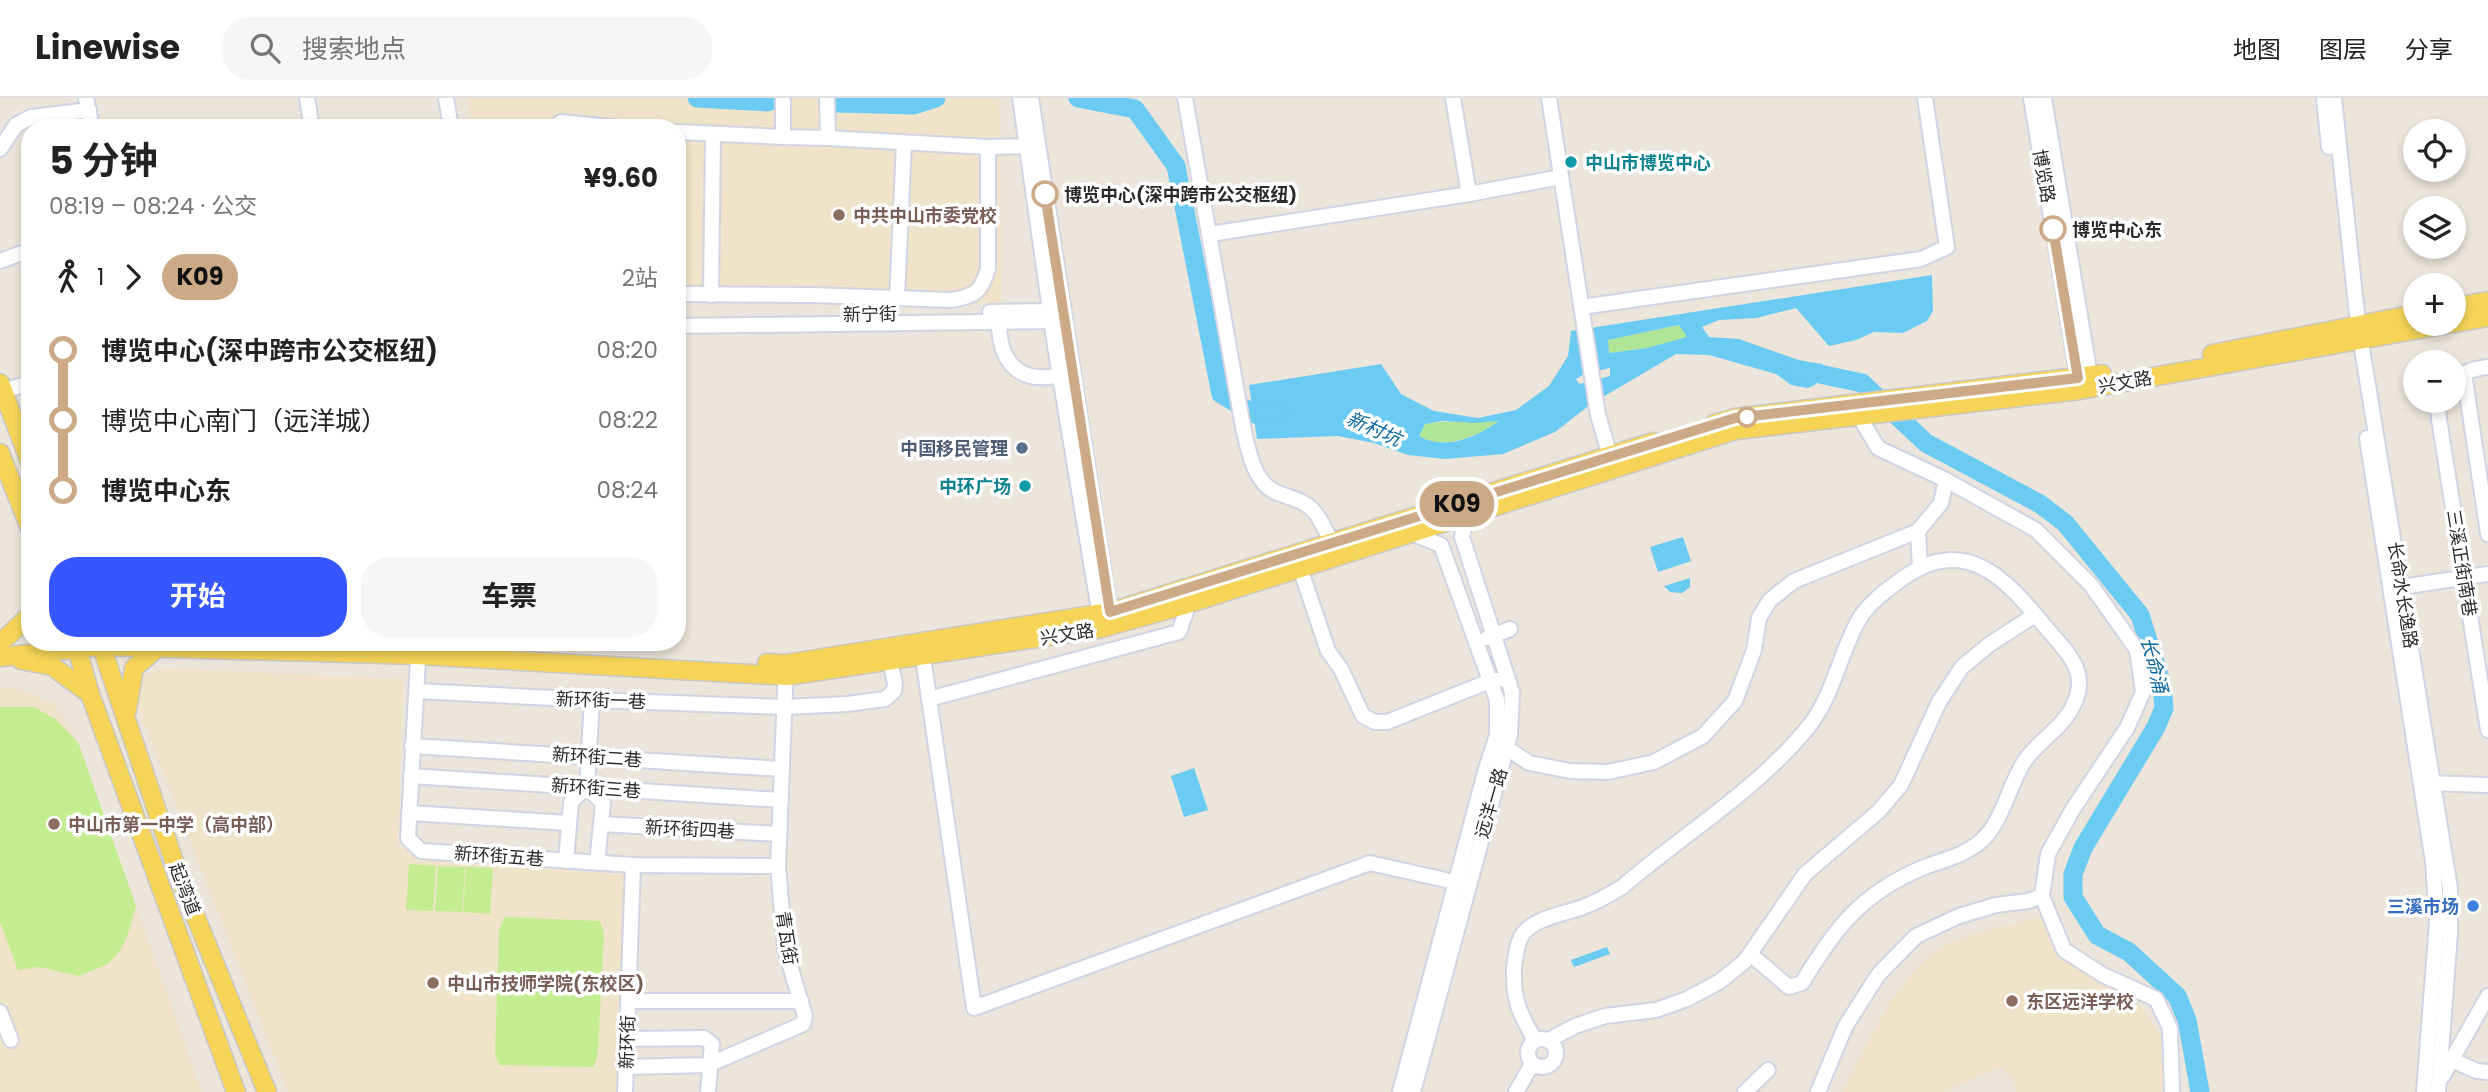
<!DOCTYPE html>
<html lang="zh">
<head>
<meta charset="utf-8">
<style>
	body { margin:0; font-family:Poppins,"Noto Sans SC",sans-serif; background:#f6f6f6; color:#222; height:100vh; display:flex; flex-direction:column; font-size:26px; white-space:nowrap }
	* { box-sizing:border-box; margin:0 }
	p { font-size:23px; color:#767676 }
	.icon { flex:none; width:38px; height:38px; fill:none; stroke:currentColor; stroke-width:2; stroke-linecap:round; stroke-linejoin:round }
	.map { position:relative; flex:1; overflow:hidden }
	.drawer { position:absolute; left:21px; top:21px; width:665px; height:532px; display:flex; flex-direction:column; background:#fff; border-radius:28px; box-shadow:0 4px 10px #0003 }
	.drawer>* { flex:none }
	.badge { padding:0 14px; border-radius:23px; font-size:24px; line-height:46px }
	.buttons { position:absolute; left:2403px; top:21px; display:grid; gap:14px }
	.buttons a { display:grid; place-items:center; width:63px; height:63px; border-radius:50%; background:#fff; box-shadow:0 4px 10px #0003; font-size:35px }
	.map>.badge { position:absolute; translate:-50% -50%; box-shadow:0 0 0 4px #fff }
	.legs { display:flex; align-items:center; gap:10px; height:77px; padding:0 28px; font-size:23px }
	.legs p { margin-inline-start:auto }
	.head { display:flex; align-items:center; justify-content:space-between; height:119px; padding:0 28px }
	h1 { font-size:38px; font-weight:700; line-height:52px }
	.button { display:flex; gap:14px; margin-top:auto; padding:14px 28px }
	.button a { flex:1; height:80px; border-radius:28px; background:#3656ff; color:#fff; font-size:28px; font-weight:700; line-height:80px; text-align:center }
	.button a+a { background:#f6f6f6; color:#222 }
	ul { padding:0 28px; list-style:none }
	li { display:flex; align-items:center; gap:24px; height:70px; font-size:26px }
	li i { display:grid; place-items:center; width:10px; height:100%; margin:0 9px; background:currentColor }
	li i::after { content:''; width:18px; height:18px; margin:-9px; border:5px solid; border-radius:50%; background:#fff }
	li p { margin-inline-start:auto }
	li:first-child i { background:linear-gradient(#0000 50%,currentColor 0) }
	li:last-child i { background:linear-gradient(currentColor 50%,#0000 0) }
	header { display:flex; align-items:center; gap:42px; box-sizing:border-box; height:98px; padding:0 35px; background:#fff; border-bottom:2px solid #e0e0e0 }
	header strong { font-size:33px }
	nav { display:flex; gap:38px; margin-inline-start:auto; font-size:24px }
	.search { width:490px; height:63px; background:#f6f6f6; display:flex; align-items:center; gap:18px; box-sizing:border-box; padding:0 24px; border-radius:28px; color:#767676; font-size:26px }
	.map>svg:first-child { display:block }
	.education { fill:#efe4ca }
	.grass { fill:#afe596 }
	.pitch { fill:#c4ed91 }
	.water { fill:#6bcbf2; fill-rule:evenodd }
	.lines { fill:none; stroke-linecap:round; stroke-linejoin:round }
	.river { stroke:#6bcbf2; stroke-width:19 }
	.minor-casing { stroke:#d0d4e3; stroke-width:18 }
	.major-casing { stroke:#c8c8c8; stroke-width:21 }
	.minor { stroke:#fff; stroke-width:14 }
	.major { stroke:#f5d458; stroke-width:18 }
	.line-1-casing { stroke:#fff; stroke-width:16 }
	.line-1 { stroke:#ca8; stroke-width:10 }
	.culture-dot { fill:#0f9aa8; stroke:#fff; stroke-width:2.5 }
	.stop-1-dot { fill:#fff; stroke:#ca8; stroke-width:3.5 }
	.education-dot { fill:#8d6e63; stroke:#fff; stroke-width:2.5 }
	.service-dot { fill:#5c6f8a; stroke:#fff; stroke-width:2.5 }
	.shop-dot { fill:#3f7fe0; stroke:#fff; stroke-width:2.5 }
	.labels { text-anchor:middle; dominant-baseline:central; stroke-width:7; stroke-linejoin:round; paint-order:stroke }
	.culture-label { font-size:18px; font-weight:bold; fill:#0d838f; stroke:#fff; text-anchor:start }
	.street-label { font-size:18px; fill:#2a2a2a; stroke:#fff }
	.stop-label { font-size:18px; font-weight:bold; fill:#2a2a2a; stroke:#fff; text-anchor:start }
	.education-label { font-size:18px; font-weight:bold; fill:#785e54; stroke:#fff; text-anchor:start }
	.service-label { font-size:18px; font-weight:bold; fill:#4e5e75; stroke:#fff; text-anchor:end }
	.shop-label { font-size:18px; font-weight:bold; fill:#366cbe; stroke:#fff; text-anchor:end }
	.water-label { font-size:19px; font-style:italic; fill:#09679f; stroke:#fff }
</style>
</head>
<body>
<header>
<strong>Linewise</strong>
<div class="search"><svg class="icon" aria-label="search" viewBox="0 0 24 24"><circle cx="10" cy="10" r="6"/><path d="M15 15l6 6"/></svg>搜索地点</div>
<nav><a>地图</a><a>图层</a><a>分享</a></nav>
</header>
<div class="map">
<svg width="2488" height="994" viewBox="0 0 2488 994">
	<rect width="100%" height="100%" fill="#ece5db"/>
	<g class="education">
		<polygon points="467,0 999,0 1002,205 677,205 677,30 472,30"/>
		<polygon points="164,570 403,581 398,746 417,760 624,777 616,994 288,994 134,599 140,579"/>
		<polygon points="0,590 16,590 54,606 78,644 202,994 0,994"/>
		<polygon points="2036,820 2051,822 2069,860 2093,880 2127,897 2144,913 2161,937 2171,994 2016,994 2014,981 2000,969 1942,994 1842,994 1887,908 1919,867 1946,846 1987,832"/>
	</g>
	<g class="grass">
		<polygon points="1680,227 1688,239 1647,250 1609,255 1607,242"/>
		<path d="M1501,322C1477,338 1446,353 1419,338L1425,326C1450,322 1475,325 1501,322Z"/>
	</g>
	<g class="pitch">
		<polygon points="0,609 34,609 55,621 78,644 136,808 127,839 119,854 108,866 79,878 39,869 18,872 0,824"/>
		<polygon points="409,766 436,768 433,813 406,812"/>
		<polygon points="438,768 465,769 462,814 435,813"/>
		<polygon points="466,769 493,770 490,816 463,814"/>
		<polygon points="505,819 600,823 604,835 598,954 594,969 499,967 495,956 499,832"/>
	</g>
	<g class="water">
		<path d="M1932,177L1933,213L1927,223L1903,235L1874,234L1856,242L1829,248L1796,210L1757,220L1719,222L1702,229L1709,239L1739,241L1801,263L1823,266L1815,287L1808,290L1791,287L1776,276L1709,257L1676,256L1591,306L1555,334L1503,356L1445,361L1408,357L1374,345L1338,338L1257,341L1249,287L1381,266L1401,296L1434,313L1478,320L1516,312L1549,288L1568,258L1571,233ZM1679,227L1687,239L1647,250L1609,255L1608,242ZM1610,270V278L1579,286L1576,281L1586,275ZM1443,323L1475,325L1499,323C1476,339 1446,353 1419,338L1425,326Z"/>
		<polygon points="1683,439 1691,463 1658,474 1650,449"/>
		<polygon points="1690,480 1690,489 1682,495 1670,494 1664,488"/>
		<polygon points="1194,670 1208,712 1184,719 1171,678"/>
		<polygon points="1607,849 1610,856 1574,869 1571,862"/>
	</g>
	<g class="lines">
		<g class="river">
			<polyline points="697,0 768,4"/>
			<polyline points="1078,0 1135,11 1176,68 1221,296 1254,316 1279,313"/>
			<polyline points="837,5 914,7 936,0"/>
			<polyline points="1796,271 1862,285 1926,345 2040,406 2065,425 2140,517 2162,587 2164,610 2156,629 2083,750 2073,776 2073,799 2097,837 2129,854 2177,898 2187,922 2200,994"/>
		</g>
		<g class="minor-casing">
			<g id="minor">
				<polyline points="86,0 92,30"/>
				<polyline points="307,0 312,30"/>
				<polyline points="446,0 451,30"/>
				<polyline points="827,0 828,40 988,49 1035,48"/>
				<polyline points="1020,0 1055,248 1101,524"/>
				<polyline points="1031,0 1111,523"/>
				<path d="M1185,0L1243,329C1248,351 1254,387 1278,395C1290,400 1303,402 1312,411C1321,420 1326,434 1332,445"/>
				<polyline points="1453,0 1469,96"/>
				<polyline points="1549,0 1598,317 1610,358"/>
				<polyline points="2031,0 2078,280"/>
				<polyline points="2044,0 2090,278"/>
				<polyline points="2324,0 2329,49"/>
				<polyline points="2334,0 2358,226 2450,790 2450,836 2438,994"/>
				<polyline points="556,30 561,24 621,30"/>
				<polyline points="677,34 783,39 783,0"/>
				<polyline points="783,39 828,40"/>
				<polyline points="0,51 16,27 31,19 89,12"/>
				<polyline points="1210,136 1469,96 1561,79"/>
				<polyline points="0,163 30,152"/>
				<path d="M677,196L811,197L952,202C975,198 981,194 988,171V49"/>
				<polyline points="711,197 713,36"/>
				<polyline points="897,200 904,45"/>
				<polyline points="1581,209 1921,161 1947,149 1925,0"/>
				<polyline points="990,214 1057,213"/>
				<path d="M999,224C999,263 1018,287 1060,277"/>
				<polyline points="677,228 1061,223"/>
				<polyline points="2464,275 2488,436"/>
				<path d="M2454,287C2463,273 2472,271 2488,269"/>
				<polyline points="3,293 30,285"/>
				<polyline points="2443,303 2438,310 2439,321 2488,632"/>
				<polyline points="1859,318 1878,350 1946,382 2036,432 2091,487 2137,552 2143,594 2127,630 2073,711 2048,756 2042,798 2064,852 2103,877 2156,901 2170,930 2172,994"/>
				<polyline points="2367,340 2433,764 2437,824 2424,994"/>
				<polyline points="1300,470 1328,553 1341,571 1363,618 1375,624 1387,624 1490,583 1499,582"/>
				<polyline points="1920,470 1918,433 1941,405 1946,382"/>
				<polyline points="2402,489 2488,476"/>
				<polyline points="1487,540 1510,531"/>
				<polyline points="419,544 408,740 421,753 633,767 778,768"/>
				<polyline points="923,559 974,910 1370,765 1468,787"/>
				<polyline points="417,593 592,602 786,609 847,606 885,601 894,593 895,585 890,564"/>
				<polyline points="929,601 1179,534 1186,514 1184,507"/>
				<polyline points="412,648 782,671"/>
				<polyline points="1498,650 1513,654 1529,665 1570,673 1608,674 1654,664 1703,638 1735,603 1754,552 1759,520 1770,502 1794,483 1918,433"/>
				<polyline points="411,678 781,702"/>
				<polyline points="2426,685 2488,687"/>
				<polyline points="587,689 603,705 597,765"/>
				<polyline points="409,715 569,725"/>
				<polyline points="601,726 779,736"/>
				<polyline points="566,763 571,704 587,689 592,602"/>
				<polyline points="629,903 801,903"/>
				<polyline points="0,914 11,942"/>
				<circle cx="1542" cy="955" r="14"/>
				<polyline points="627,941 704,940 712,946 708,994"/>
				<path d="M1535,942C1519,915 1513,902 1514,871C1515,861 1516,849 1521,839C1531,820 1565,816 1583,809C1597,804 1609,797 1622,789C1682,737 1754,694 1805,633C1832,602 1838,561 1857,525C1865,509 1881,496 1895,486C1963,432 2004,478 2048,532C2068,555 2090,575 2073,608C2063,629 2039,643 2026,661C2009,685 2003,724 1981,743C1964,758 1942,762 1922,770C1861,796 1835,830 1802,885L1789,889L1750,856"/>
				<polyline points="1549,942 1575,928 1605,918 1656,912 1687,901 1719,884 1745,863 1805,776 1878,714 1901,687 1939,604 1962,569 1990,546 2035,517"/>
				<polyline points="2452,962 2477,973 2488,974"/>
				<polyline points="626,969 708,967 803,926 805,918 785,851 778,768 786,568"/>
				<polyline points="2442,979 2488,898"/>
				<polyline points="625,994 633,767"/>
				<polyline points="1400,994 1485,674 1497,637 1497,602 1441,447 1411,435"/>
				<polyline points="1413,994 1510,637 1512,594 1462,439 1466,417"/>
				<polyline points="1516,994 1532,966"/>
				<polyline points="1745,994 1768,972"/>
				<polyline points="1818,994 1845,929 1878,877 1916,838 1959,818 1996,807 2028,803 2042,798"/>
			</g>
		</g>
		<g class="major-casing">
			<g id="major">
				<polyline points="2454,209 2488,203"/>
				<polyline points="2454,225 2488,219"/>
				<polyline points="2212,256 2415,216"/>
				<polyline points="0,285 30,364"/>
				<polyline points="1714,326 1735,320 2102,276"/>
				<polyline points="0,355 30,430"/>
				<polyline points="0,543 7,539 30,517"/>
				<polyline points="75,544 90,596 236,994"/>
				<polyline points="100,544 179,778 267,994"/>
				<polyline points="0,559 101,548 417,557 787,578 1102,530 1184,507 1736,332 2080,292 2448,226"/>
				<polyline points="21,562 52,568 90,596"/>
				<polyline points="767,565 785,566 1110,514 1653,344"/>
				<polyline points="127,612 134,570 157,550"/>
			</g>
		</g>
		<use href="#minor" class="minor"/>
		<use href="#major" class="major"/>
	</g>
	<g class="lines">
		<g class="line-1-casing">
			<polyline id="line-1" points="1045,96 1110,514 1735,320 2078,280 2053,131"/>
		</g>
		<use href="#line-1" class="line-1"/>
	</g>
	<g class="culture-dot">
		<circle cx="1571" cy="64" r="7"/>
		<circle cx="1025" cy="388" r="7"/>
	</g>
	<g class="stop-1-dot">
		<circle cx="1045" cy="96" r="12"/>
		<circle cx="2053" cy="131" r="12"/>
		<circle cx="1747" cy="319" r="9"/>
	</g>
	<g class="education-dot">
		<circle cx="839" cy="117" r="7"/>
		<circle cx="54" cy="726" r="7"/>
		<circle cx="433" cy="885" r="7"/>
		<circle cx="2012" cy="903" r="7"/>
	</g>
	<circle class="service-dot" cx="1022" cy="350" r="7"/>
	<circle class="shop-dot" cx="2473" cy="808" r="7"/>
	<g class="labels">
		<g class="culture-label">
			<text x="1585" y="64">中山市博览中心</text>
			<text x="1011" y="388" text-anchor="end">中环广场</text>
		</g>
		<g class="street-label">
			<text transform="translate(2044 78) rotate(80)">博览路</text>
			<text transform="translate(870 216) rotate(-1)">新宁街</text>
			<text transform="translate(2125 284) rotate(-10)">兴文路</text>
			<text transform="translate(2462 465) rotate(81)">三溪正街南巷</text>
			<text transform="translate(2403 497) rotate(81)">长命水长逸路</text>
			<text transform="translate(1067 536) rotate(-9)">兴文路</text>
			<text transform="translate(601 602) rotate(2)">新环街一巷</text>
			<text transform="translate(597 659) rotate(4)">新环街二巷</text>
			<text transform="translate(596 690) rotate(4)">新环街三巷</text>
			<text transform="translate(1491 705) rotate(-74)">远洋一路</text>
			<text transform="translate(690 731) rotate(3)">新环街四巷</text>
			<text transform="translate(499 758) rotate(4)">新环街五巷</text>
			<text transform="translate(185 791) rotate(69)">起湾道</text>
			<text transform="translate(787 840) rotate(81)">青瓦街</text>
			<text transform="translate(627 944) rotate(-88)">新环街</text>
		</g>
		<g class="stop-label">
			<text x="1064" y="96">博览中心(深中跨市公交枢纽)</text>
			<text x="2072" y="131">博览中心东</text>
		</g>
		<g class="education-label">
			<text x="853" y="117">中共中山市委党校</text>
			<text x="68" y="726">中山市第一中学（高中部）</text>
			<text x="447" y="885">中山市技师学院(东校区)</text>
			<text x="2026" y="903">东区远洋学校</text>
		</g>
		<g class="service-label">
			<text x="1008" y="350">中国移民管理</text>
		</g>
		<g class="shop-label">
			<text x="2459" y="808">三溪市场</text>
		</g>
		<g class="water-label">
			<text transform="translate(1374 331) rotate(24)">新村坑</text>
			<text transform="translate(2154 567) rotate(76)">长命涌</text>
		</g>
	</g>
</svg>
<div class="buttons">
<a><svg class="icon" aria-label="locate" viewBox="0 0 24 24"><circle cx="12" cy="12" r="6"/><path d="M12 2v4M12 18v4M2 12h4M18 12h4"/></svg></a>
<a><svg class="icon" aria-label="layers" viewBox="0 0 24 24"><path d="M12 4l9 5-9 5-9-5zM3 14l9 5 9-5"/></svg></a>
<a>+</a>
<a>−</a>
</div>
<b class="badge" style="left:1457px;top:406px;background:#ca8;color:#111">K09</b>
<section class="drawer">
<div class="head"><div><h1>5 分钟</h1><p>08:19 – 08:24 · 公交</p></div><b>¥9.60</b></div>
<div class="legs"><svg class="icon" aria-label="walk" viewBox="0 0 24 24"><circle cx="13" cy="4" r="2"/><path d="M13 8l-2 6 4 7M11 14l-3 7M7 12l3-4h3l4 4"/></svg>1<svg class="icon" aria-label="forward" viewBox="0 0 24 24"><path d="M9 5l7 7-7 7"/></svg><b class="badge" style="background:#ca8;color:#111">K09</b><p>2站</p></div>
<ul>
<li><i style="color:#ca8"></i><b>博览中心(深中跨市公交枢纽)</b><p>08:20</p></li>
<li><i style="color:#ca8"></i><span>博览中心南门（远洋城）</span><p>08:22</p></li>
<li><i style="color:#ca8"></i><b>博览中心东</b><p>08:24</p></li>
</ul>
<div class="button"><a>开始</a><a>车票</a></div>
</section>
</div>
</body>
</html>
